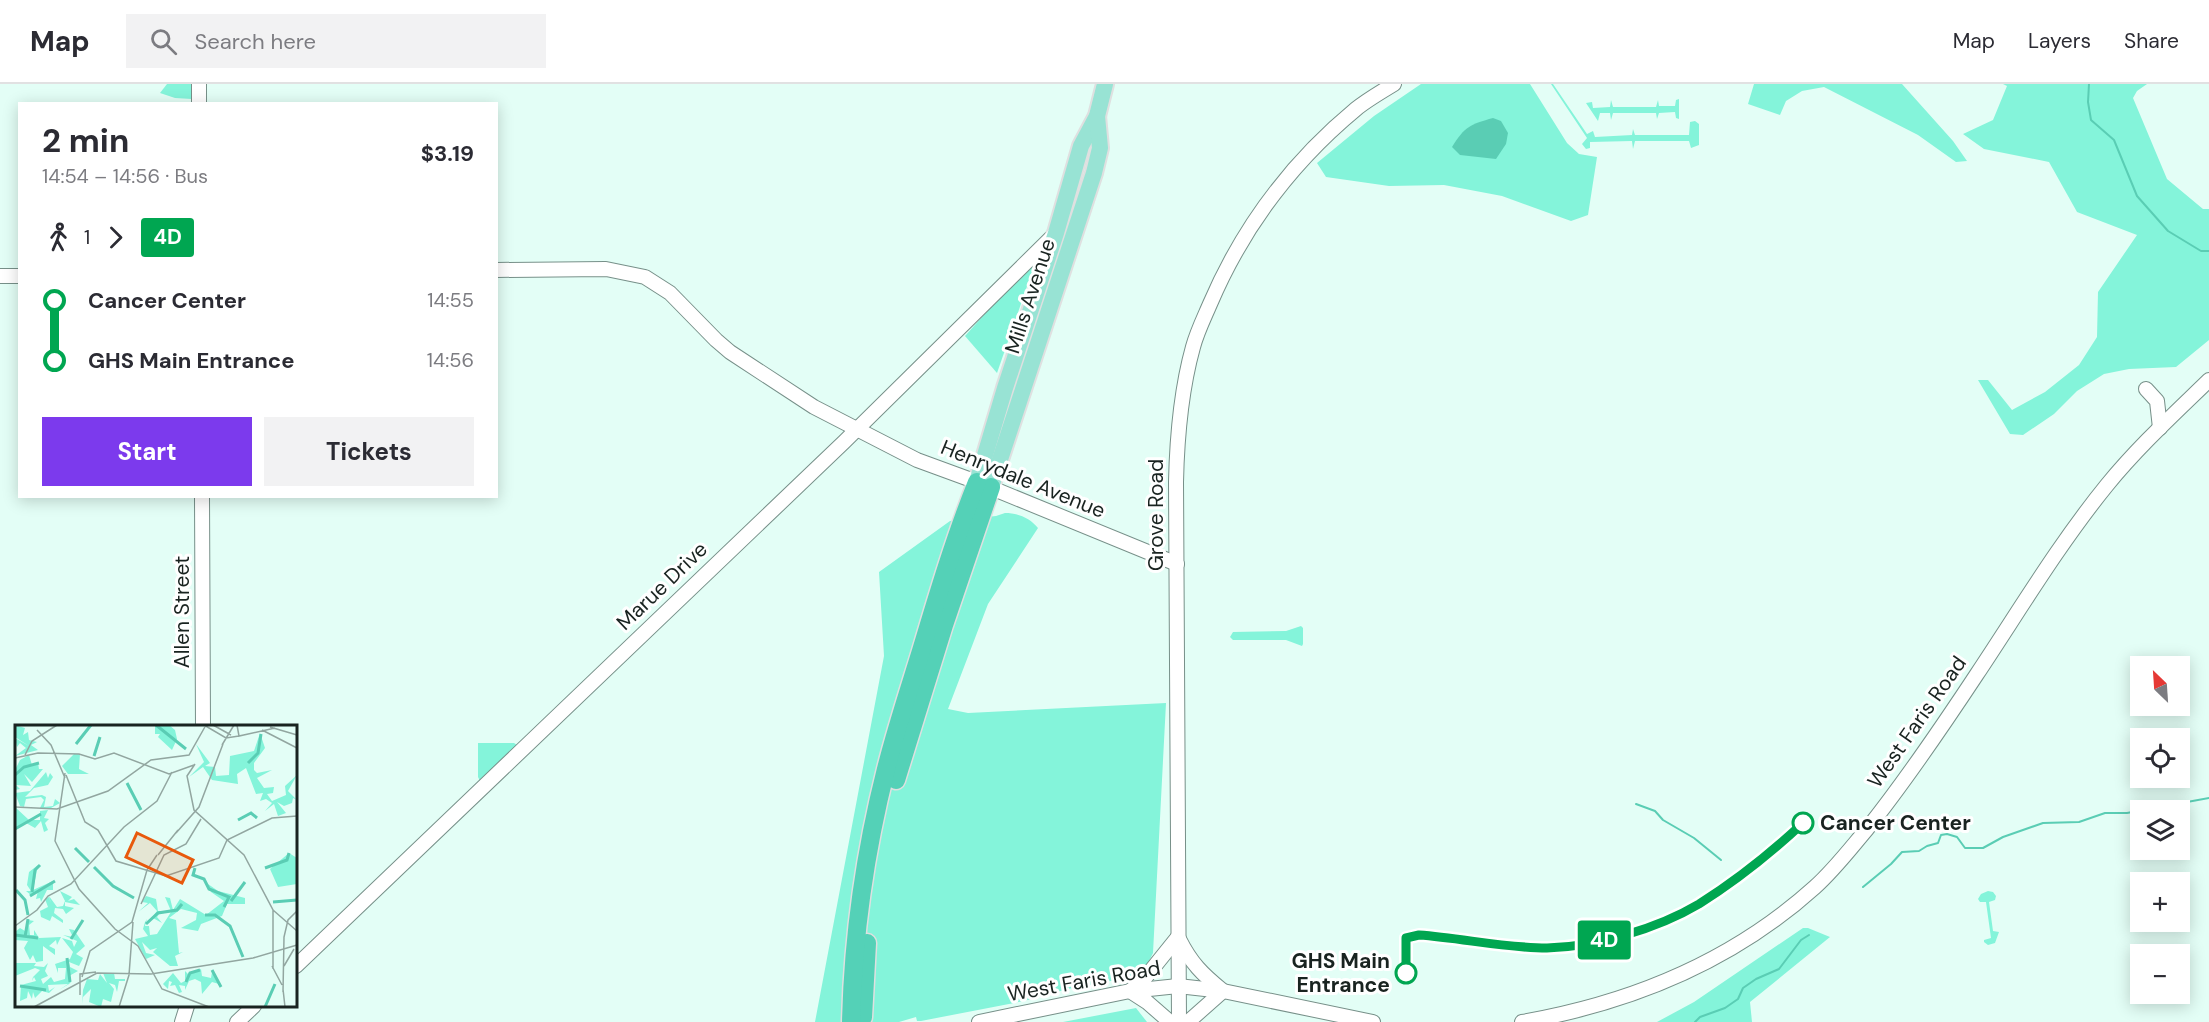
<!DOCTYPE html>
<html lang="en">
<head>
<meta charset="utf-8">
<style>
	body { margin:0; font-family:"DM Sans",sans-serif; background:#f2f2f3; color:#2b2b33; height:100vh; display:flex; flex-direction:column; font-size:22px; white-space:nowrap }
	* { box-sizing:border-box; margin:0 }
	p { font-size:20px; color:#7c7c81 }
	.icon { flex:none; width:33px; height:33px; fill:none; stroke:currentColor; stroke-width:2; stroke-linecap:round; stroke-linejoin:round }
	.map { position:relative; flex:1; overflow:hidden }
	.panel { position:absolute; left:18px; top:18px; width:480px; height:396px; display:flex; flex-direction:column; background:#fff; border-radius:0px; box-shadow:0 3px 15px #0003 }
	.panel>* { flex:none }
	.badge { padding:0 12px; border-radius:4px; font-size:21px; line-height:39px }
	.needle { width:39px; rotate:335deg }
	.buttons { position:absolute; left:2130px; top:572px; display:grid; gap:12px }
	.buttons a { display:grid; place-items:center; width:60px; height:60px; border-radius:0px; background:#fff; box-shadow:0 3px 15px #0003; font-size:30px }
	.map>.badge { position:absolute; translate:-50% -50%; box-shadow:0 0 0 3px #fff }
	.legs { display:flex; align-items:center; gap:9px; height:66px; padding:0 24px; font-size:20px }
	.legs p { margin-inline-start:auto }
	.overview { display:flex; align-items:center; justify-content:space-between; height:102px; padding:0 24px }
	h1 { font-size:33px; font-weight:700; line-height:45px }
	.primary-button { display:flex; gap:12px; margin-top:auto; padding:12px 24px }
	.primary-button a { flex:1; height:69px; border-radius:0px; background:#7c3aed; color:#fff; font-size:24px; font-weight:700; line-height:69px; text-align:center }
	.primary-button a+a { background:#f2f2f3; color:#2b2b33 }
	ul { padding:0 24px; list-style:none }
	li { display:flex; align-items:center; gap:21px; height:60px; font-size:22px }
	li i { display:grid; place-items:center; width:9px; height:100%; margin:0 8px; background:currentColor }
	li i::after { content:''; width:15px; height:15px; margin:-8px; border:4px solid; border-radius:50%; background:#fff }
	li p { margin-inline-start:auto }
	li:first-child i { background:linear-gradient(#0000 50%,currentColor 0) }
	li:last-child i { background:linear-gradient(currentColor 50%,#0000 0) }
	header { display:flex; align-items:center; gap:36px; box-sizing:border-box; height:84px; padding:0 30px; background:#fff; border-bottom:2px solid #e1e1e2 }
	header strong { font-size:28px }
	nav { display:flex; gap:33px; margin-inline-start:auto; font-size:21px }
	.search { width:420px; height:54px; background:#f2f2f3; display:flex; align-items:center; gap:15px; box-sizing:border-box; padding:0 21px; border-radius:0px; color:#7c7c81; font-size:22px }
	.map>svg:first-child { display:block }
	.green { fill:#84f4da }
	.water { fill:#5acdb4 }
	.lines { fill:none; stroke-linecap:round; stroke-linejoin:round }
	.stream { stroke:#5acdb4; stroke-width:2 }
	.secondary-casing { stroke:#779089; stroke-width:16 }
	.primary-casing { stroke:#dfe0e0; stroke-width:20 }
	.highway-casing { stroke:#dfe0e0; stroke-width:21 }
	.secondary { stroke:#fff; stroke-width:14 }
	.primary { stroke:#98e3d4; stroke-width:16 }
	.highway { stroke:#54d1b7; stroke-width:18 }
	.line-1-casing { stroke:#fff; stroke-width:14 }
	.line-1 { stroke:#00a651; stroke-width:9 }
	.stop-1-dot { fill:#fff; stroke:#00a651; stroke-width:3 }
	.labels { text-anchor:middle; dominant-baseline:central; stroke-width:6; stroke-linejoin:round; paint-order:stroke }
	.street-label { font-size:21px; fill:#192320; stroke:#fff }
	.stop-label { font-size:21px; font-weight:bold; fill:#192320; stroke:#fff; text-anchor:start }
	.inset-river { fill:none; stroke:#5acdb4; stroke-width:3 }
	.inset-road { fill:none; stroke:#92a6a0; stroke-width:1.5 }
	.view { fill:#e8590c; fill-opacity:0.15; stroke:#e8590c; stroke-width:3 }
	.inset-edge { fill:none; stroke:#192320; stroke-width:3 }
</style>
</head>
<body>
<header>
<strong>Map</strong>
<div class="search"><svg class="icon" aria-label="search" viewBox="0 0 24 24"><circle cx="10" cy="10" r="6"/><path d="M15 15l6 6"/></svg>Search here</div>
<nav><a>Map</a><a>Layers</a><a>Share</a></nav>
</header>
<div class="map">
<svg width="2209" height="938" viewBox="0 0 2209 938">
	<rect width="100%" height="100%" fill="#e3fef6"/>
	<g class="green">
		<polygon points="167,0 192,0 192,15 175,14 160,9"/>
		<polygon points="1421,0 1530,0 1567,59 1579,70 1597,73 1588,131 1571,137 1502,112 1444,101 1389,102 1326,93 1317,79 1374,32"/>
		<polygon points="1551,0 1553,0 1587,50 1593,47 1595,53 1632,51 1633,45 1635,51 1689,51 1690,38 1695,37 1699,40 1699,61 1691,64 1689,57 1635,57 1633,65 1632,57 1590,58 1590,64 1586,65 1582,60 1587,54"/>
		<polygon points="1754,0 1902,0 1953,57 1967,77 1956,78 1918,51 1824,3 1802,7 1786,17 1780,31 1748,20"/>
		<polygon points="2003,0 2147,0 2137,7 2133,14 2167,95 2203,125 2209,125 2209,256 2176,283 2129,285 2104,290 2077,307 2054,330 2023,351 2010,350 1978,296 1988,296 2012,326 2045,308 2079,281 2097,253 2098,208 2137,151 2077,128 2049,78 1984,65 1963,50 1993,36 2007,2"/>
		<polygon points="1679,15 1679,35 1676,34 1675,28 1659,29 1657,35 1656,29 1613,29 1611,36 1610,29 1600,29 1598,37 1586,19 1592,18 1593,24 1610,23 1611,16 1613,23 1656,23 1658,16 1659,22 1675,22 1676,16"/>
		<polygon points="1033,176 1032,188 997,289 965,252"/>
		<path d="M1005,429C1018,429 1030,434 1038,444L988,520L948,625L968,629L1166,619L1153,869L1147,881L1132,893L1068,905L1024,917L921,937H917L916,933L899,938H815L884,572L879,488L950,437L996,432Z"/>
		<polygon points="1301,542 1303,544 1303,560 1302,562 1286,556 1233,556 1230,553 1233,548 1286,547"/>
		<polygon points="478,659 514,659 517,661 487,693 480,697 478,693"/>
		<polygon points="1988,807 1993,808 1996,812 1995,816 1989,818 1993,847 1999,848 1995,859 1988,861 1984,858 1984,856 1991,854 1986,818 1980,818 1978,815 1981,810"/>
		<polygon points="1803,844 1808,844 1830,853 1750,918 1752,938 1657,938 1694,918"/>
		<polygon points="1136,924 1147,938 1063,938"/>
	</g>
	<path class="water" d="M1493,34L1501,37L1508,49L1506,60L1496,75L1460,71L1452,63C1464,43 1471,40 1493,34Z"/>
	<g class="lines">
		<g class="stream">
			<polyline points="2089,0 2088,18 2091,36 2114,56 2137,112 2168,147 2201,167 2209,167"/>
			<polyline points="1636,720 1655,727 1663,736 1694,754 1721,776"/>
			<polyline points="1863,803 1891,780 1902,768 1919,767 1927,762 1938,759 1941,751 1947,750 1957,753 1965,764 1983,764 2003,753 2043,739 2079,738 2105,729 2127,729 2209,714"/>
			<polyline points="1695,938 1700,933 1725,924 1738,915 1743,904 1756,895 1779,885 1801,856 1809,851"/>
		</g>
		<g class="secondary-casing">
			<g id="secondary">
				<polyline points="199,0 199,20"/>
				<polyline points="496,186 606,185 645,193 670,209 716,256 730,268 814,323 917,376 977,398 1177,480"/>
				<polyline points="0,192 20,192"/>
				<polyline points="2146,305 2157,317 2160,344"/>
				<polyline points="202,412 203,642"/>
				<path d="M1179,855C1191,879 1202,890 1223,907L1188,938"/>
				<polyline points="296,882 844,358 1056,149"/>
				<polyline points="1130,907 1145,894 1178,853"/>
				<polyline points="1130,907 1147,918 1170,938"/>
				<polyline points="182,938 187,922"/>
				<polyline points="237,938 254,922"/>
				<polyline points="979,938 1130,907 1178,902 1223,907 1373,938"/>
				<path d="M1179,938L1176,398C1177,353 1181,306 1193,263C1197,248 1204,234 1210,220C1242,145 1292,78 1356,25C1367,16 1381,8 1394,0"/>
				<path d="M1522,938C1631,919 1732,878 1815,803C1834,786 1850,765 1867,745C1907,695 1942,643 1977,590C2019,527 2059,460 2107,401C2138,363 2174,330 2209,296"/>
			</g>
		</g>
		<g class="primary-casing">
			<g id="primary">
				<polyline points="977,398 1005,304 1056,149 1081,62 1097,32 1105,0"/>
				<polyline points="991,403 1094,89 1100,64 1097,32"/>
			</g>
		</g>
		<g class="highway-casing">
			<g id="highway">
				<polyline points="896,696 944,541 991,403"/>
				<polyline points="863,933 867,859"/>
				<path d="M851,938C853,852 865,768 886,685C896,645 909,606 921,567C938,510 955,453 977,398"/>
			</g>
		</g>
		<use href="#secondary" class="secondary"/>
		<use href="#primary" class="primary"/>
		<use href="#highway" class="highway"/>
	</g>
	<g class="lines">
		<g class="line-1-casing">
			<path id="line-1" d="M1406,889V854L1419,851C1462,854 1504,864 1547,864C1595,863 1657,845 1699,820C1734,798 1773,767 1803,739"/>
		</g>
		<use href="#line-1" class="line-1"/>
	</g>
	<g class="stop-1-dot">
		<circle cx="1803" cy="739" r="10"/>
		<circle cx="1406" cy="889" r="10"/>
	</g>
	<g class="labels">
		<g class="street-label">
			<text transform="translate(1030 212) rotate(-72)">Mills Avenue</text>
			<text transform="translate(1023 395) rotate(22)">Henrydale Avenue</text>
			<text transform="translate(1156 431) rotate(-90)">Grove Road</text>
			<text transform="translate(662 502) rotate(-44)">Marue Drive</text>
			<text transform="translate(182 528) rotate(-90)">Allen Street</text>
			<text transform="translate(1917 638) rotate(-55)">West Faris Road</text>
			<text transform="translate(1084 897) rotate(-10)">West Faris Road</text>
		</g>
		<g class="stop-label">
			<text x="1820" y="739">Cancer Center</text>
			<text x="1390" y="877" text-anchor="end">GHS Main<tspan x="1390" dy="24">Entrance</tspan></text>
		</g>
	</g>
	<g transform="translate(15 641)">
		<rect width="282" height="282" fill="#e3fef6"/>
		<path d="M0,0L10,3L8,10L13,7L14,15L22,17L16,20L23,25L0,31L11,23L5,18L2,22L0,13L14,21L0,12ZM133,0H154L160,5L162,14L157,25L143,12L145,9H140V1ZM245,8L250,23L239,38V45L242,48L257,45L242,53L249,63L259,62L258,68L252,69L257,76L271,70L270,61L282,50L273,66L282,75L278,73L277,78L269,81L262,77L271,88L263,91L259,79L250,86L257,78L251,74L245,76L248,68L241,69L231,43L222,49L223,59L197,55L188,42L174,52L189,37L181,19L195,38L190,41L200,42L201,51L214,50L215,31L239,26ZM59,29H65L64,44L74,49H53L47,41ZM14,30L17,40L23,38L24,44H28L17,57L9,49L16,61L1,60L5,64L0,65V45L5,35ZM31,47L33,53L35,48L38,52L33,60L19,63L10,72L27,70L31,72L29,82L38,81L40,74L45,78L36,83H25L29,75L26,72L11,74L9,82L5,81L0,68L15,66ZM0,82L14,95H25V86L33,85L29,93L34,94L30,98L33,105L29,107L26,96L20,103L11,98L0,104ZM274,128L282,133V159L263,162L255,144ZM23,140L18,165L38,156V165H32L26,177L25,173L21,174L23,166L17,171L11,166H16L12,160L14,147ZM193,159L203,166L230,173V179H212L207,191L186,199L183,206L166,203L181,195L182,188L166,184L154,193L161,195L164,228L168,227L160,231L163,241H155L138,227L142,223L135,225L127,217L131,228L140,230L131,234L120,214L133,211L128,204L130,197L132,194L130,201H134L135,210L142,209L156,187L145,188L142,192L147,198L138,193L132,199L142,186L135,178L123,187L133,178L127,177L131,171L141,174L143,186H156L150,172L155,173L158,185L165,174L191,190L209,176L196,167ZM45,166L57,172L53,176L59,174L65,180L50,177V181L59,183L51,189L48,184L40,183L39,188L48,195V198L37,191L35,196L26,192L25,186L33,182L30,174L34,172L36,178L34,171L42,182L48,181L50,176ZM13,195L19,196L14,200L15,210H19V205L24,213L46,212L42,220L41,215L34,221L40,224V230L28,221V236L21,237L18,230L15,235L9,223L13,216L0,215V207L5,203L10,206ZM54,204L59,205L70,221L61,229L68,233L64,241L54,237L55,242L63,246L54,251L56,257L54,259L44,265L53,259L33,260L34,266L40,262L34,268L27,266L20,273L18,267L17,274L13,266L12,273L5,276L6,260L21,256L19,252L17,256L18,252L25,245L20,243L0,251V238H21L19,241L29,242L33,238L30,246L33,251L26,254L28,259L36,252L39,257L50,254L51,243H43V248L40,239L55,234L58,227L47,213L57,216L59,222L62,216L48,210L58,212ZM186,244L187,251L196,253L197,247L204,259L197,257L187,269L186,257L180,254L174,256L170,265V261L164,260L167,267L164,268L160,260L155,261L157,257L154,256L153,264L148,259L158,248L166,258L170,256V246L174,250ZM88,248H99L100,254H110V256H104L102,267L100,260L94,258L99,264L96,277L88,274L86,282L74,277L76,264L68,272L67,279L68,265L72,254L83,255L85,249L92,258Z" fill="#84f4da"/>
		<path class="inset-river" d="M141,0L171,24M61,19L76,0M79,31L85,12M233,38L243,28L246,9M0,50L9,42L24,38M112,58L126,85M223,95L236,88L242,93M0,104L26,89M60,123L74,137M79,142L98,161L119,173M180,143L178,150L189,154L194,164L214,172L209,182M250,143L272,135L274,128M1,165L10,175L13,190M17,167L20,145L25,140M15,171L40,156M216,176L230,157M258,177L282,175M190,190H200L215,201L228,232M131,199L143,188L162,185L167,179M0,210L23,213M10,212L13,194M56,214L68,195M52,233L55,257M197,245L206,262M171,257L175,248L185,245M5,261L31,265M250,282L260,259"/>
		<path class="inset-road" d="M189,0L211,13L224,11M198,0L216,10M222,0L224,11L260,3M255,2L282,10M22,5L36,20L50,53M247,5L282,23M207,20L219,0M10,30L17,16L42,0M0,33L23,28L64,29L80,34L99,28L154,49L179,40M180,39L172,51L179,85L229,130L258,185V244M50,48L40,116L64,164L100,204L123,221L147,264L194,282M51,50L70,97L83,105L101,136L151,151L204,133L212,115L257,93L282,91M0,82L42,84L93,66L136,35L174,30L191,0M161,108L184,82L208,19M143,130L163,105M126,179L149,130L171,119L186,94M258,185L282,206M0,201L22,185L33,171L56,159L109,102L142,76L157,47M257,241L267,260M269,241L279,224M67,252L75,226L117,197L132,145L142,130M268,264L270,282M268,267L269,212L273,195L282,186M65,270V249L81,247M19,282L82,248L136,249L238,233L282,220M104,282L114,250L118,197"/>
		<path class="view" d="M122,108L178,135L167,158L111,132Z"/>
		<rect width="282" height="282" class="inset-edge"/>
	</g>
</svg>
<div class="buttons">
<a><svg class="needle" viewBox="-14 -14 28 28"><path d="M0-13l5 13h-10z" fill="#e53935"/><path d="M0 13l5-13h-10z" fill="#7c7c81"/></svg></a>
<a><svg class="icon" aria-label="locate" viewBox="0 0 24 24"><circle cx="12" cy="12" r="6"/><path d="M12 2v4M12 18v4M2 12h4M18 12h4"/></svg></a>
<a><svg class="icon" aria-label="layers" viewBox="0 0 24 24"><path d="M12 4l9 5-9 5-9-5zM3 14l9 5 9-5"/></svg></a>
<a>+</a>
<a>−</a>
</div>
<b class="badge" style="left:1604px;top:856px;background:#00a651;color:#fff">4D</b>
<section class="panel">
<div class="overview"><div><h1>2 min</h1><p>14:54 – 14:56 · Bus</p></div><b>$3.19</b></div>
<div class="legs"><svg class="icon" aria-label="walk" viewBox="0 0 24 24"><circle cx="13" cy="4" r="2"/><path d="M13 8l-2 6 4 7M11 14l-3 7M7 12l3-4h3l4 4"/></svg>1<svg class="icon" aria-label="forward" viewBox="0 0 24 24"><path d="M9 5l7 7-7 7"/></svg><b class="badge" style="background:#00a651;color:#fff">4D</b></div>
<ul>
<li><i style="color:#00a651"></i><b>Cancer Center</b><p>14:55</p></li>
<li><i style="color:#00a651"></i><b>GHS Main Entrance</b><p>14:56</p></li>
</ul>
<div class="primary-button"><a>Start</a><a>Tickets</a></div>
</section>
</div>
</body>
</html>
